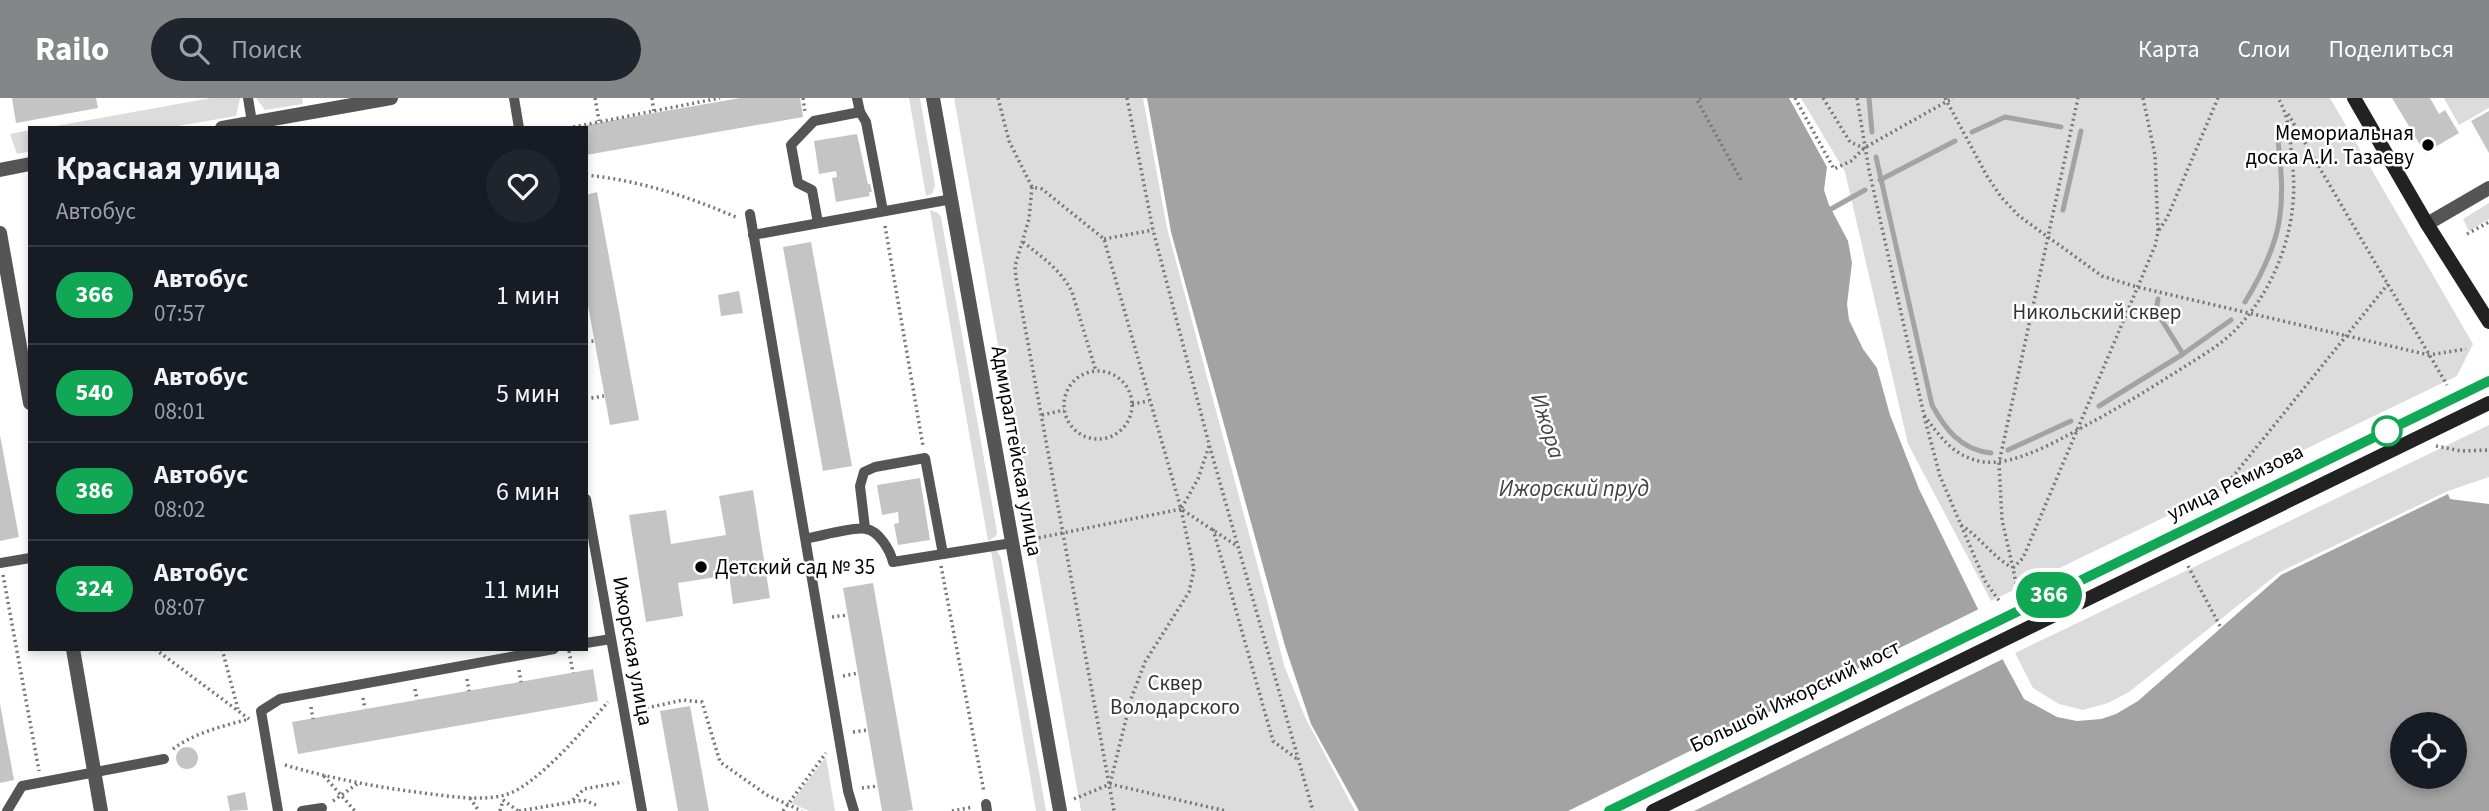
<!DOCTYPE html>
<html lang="ru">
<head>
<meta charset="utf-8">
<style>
	body { margin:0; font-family:"Source Sans 3",sans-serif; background:#20242c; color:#f1f3f6; height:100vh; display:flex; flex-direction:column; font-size:26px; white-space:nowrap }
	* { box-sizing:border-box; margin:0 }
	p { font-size:23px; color:#9ea1a6 }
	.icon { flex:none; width:38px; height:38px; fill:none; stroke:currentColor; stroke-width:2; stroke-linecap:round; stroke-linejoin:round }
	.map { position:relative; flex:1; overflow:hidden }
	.side { position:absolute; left:28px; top:28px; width:560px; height:525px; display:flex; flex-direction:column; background:#171b24; border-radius:0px; box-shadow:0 4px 10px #0003 }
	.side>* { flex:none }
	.badge { padding:0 14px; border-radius:23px; font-size:24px; line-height:46px }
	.fabs { position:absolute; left:2390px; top:614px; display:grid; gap:14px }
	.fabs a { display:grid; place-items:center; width:77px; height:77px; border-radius:50%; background:#171b24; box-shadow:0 4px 10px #0003; font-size:35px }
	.map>.badge { position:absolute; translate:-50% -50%; box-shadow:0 0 0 4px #fff }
	.round { display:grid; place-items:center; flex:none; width:74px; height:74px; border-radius:37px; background:#20242c }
	.head { display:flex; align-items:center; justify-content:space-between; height:119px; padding:0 28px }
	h1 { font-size:33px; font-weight:700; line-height:52px }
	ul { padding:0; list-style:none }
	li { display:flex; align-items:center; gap:21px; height:98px; padding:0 28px; border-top:2px solid #363941 }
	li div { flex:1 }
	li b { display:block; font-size:26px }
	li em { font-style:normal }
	li .badge { min-width:77px; font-weight:700; text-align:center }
	header { display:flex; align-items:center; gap:42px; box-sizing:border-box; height:98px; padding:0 35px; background:#858687; color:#fff }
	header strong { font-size:33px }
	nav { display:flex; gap:38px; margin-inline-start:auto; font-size:24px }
	.search { width:490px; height:63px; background:#20242c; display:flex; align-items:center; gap:18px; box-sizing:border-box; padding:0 24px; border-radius:38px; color:#9ea1a6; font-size:26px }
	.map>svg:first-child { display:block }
	.green { fill:#dcdcdc }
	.water { fill:#a3a3a3; fill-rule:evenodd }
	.pier { fill:#fff }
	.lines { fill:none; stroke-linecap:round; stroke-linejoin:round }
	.stream { stroke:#a3a3a3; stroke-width:5 }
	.building { fill:#c4c4c4 }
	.path { stroke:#777; stroke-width:3.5; stroke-dasharray:2 3.5; stroke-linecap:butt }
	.service { stroke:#555; stroke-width:10 }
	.minor { stroke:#555; stroke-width:14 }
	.tertiary { stroke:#555; stroke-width:14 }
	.secondary { stroke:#222; stroke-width:14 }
	.line-casing { stroke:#fff; stroke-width:16 }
	.line { stroke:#10a855; stroke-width:10 }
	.poi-dot { fill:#000; stroke:#fff; stroke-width:2.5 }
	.stop-dot { fill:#fff; stroke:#10a855; stroke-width:3.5 }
	.labels { text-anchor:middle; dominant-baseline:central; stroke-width:5; stroke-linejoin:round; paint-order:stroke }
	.poi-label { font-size:21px; fill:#000; stroke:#fff; text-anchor:end }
	.park-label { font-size:21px; fill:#333; stroke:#fff }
	.street-label { font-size:21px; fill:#000; stroke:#fff }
	.water-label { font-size:23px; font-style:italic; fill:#444; stroke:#fff }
</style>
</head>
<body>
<header>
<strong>Railo</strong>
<div class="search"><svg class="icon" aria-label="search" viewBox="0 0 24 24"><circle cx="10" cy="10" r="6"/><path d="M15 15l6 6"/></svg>Поиск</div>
<nav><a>Карта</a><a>Слои</a><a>Поделиться</a></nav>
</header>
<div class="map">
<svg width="2489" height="713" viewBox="0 0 2489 713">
	<rect width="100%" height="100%" fill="#fff"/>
	<g class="green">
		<polygon points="211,0 240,0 236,18 166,30 45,30"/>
		<polygon points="256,0 302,0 303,6 265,12"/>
		<polygon points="909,0 920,0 935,87 932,96 926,98"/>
		<polygon points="954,0 1143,0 1167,130 1285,570 1305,619 1355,713 1081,713"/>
		<polygon points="1801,0 2330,0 2473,246 2457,278 1991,503 1908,346 1845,74"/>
		<polygon points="2444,0 2489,0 2489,10 2459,27"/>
		<polygon points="30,32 30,53 17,56 10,36"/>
		<polygon points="2489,105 2489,121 2469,133 2463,121"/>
		<polygon points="930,112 938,115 941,119 997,434 996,438 988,443"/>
		<polygon points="2489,327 2489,379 2448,393 2280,474 2129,594 2108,605 2083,612 2059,606 2033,590 2015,555"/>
		<polygon points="991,453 997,453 1001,460 1046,713 1036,713"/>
		<polygon points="826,659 835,713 809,713 791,705"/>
	</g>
	<path class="water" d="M1147,0H1789L1827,69L1824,92L1829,107L1848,143L1852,165L1847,206L1849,222L1863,251L1877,270L1890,317L1919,391L2004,564L2024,601L2057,619L2077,623L2101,621L2116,616L2138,603L2281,477L2448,396L2450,401L2489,406V713H1359L1311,626L1285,548L1171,134ZM2403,626H2455V679H2403Z"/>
	<polygon class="pier" points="1981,510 2005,560 1694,713 1568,713"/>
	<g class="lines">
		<g class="stream">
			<polyline points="1869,0 1872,34"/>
			<polyline points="1972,34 2005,19 2061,29"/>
			<path d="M1876,59L1932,307C1945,331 1961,352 1991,355"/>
			<polyline points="1880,82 1955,43"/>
			<polyline points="1831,111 1865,92"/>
			<polyline points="2063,112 2081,33"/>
			<polyline points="2158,201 2156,213 2183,256"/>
			<path d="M2245,204C2285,139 2286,107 2277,34"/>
			<polyline points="2099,308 2183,256 2231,222"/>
			<polyline points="2008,352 2071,323"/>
		</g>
	</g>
	<g class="building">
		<polygon points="12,0 96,0 98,10 16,25"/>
		<polygon points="740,0 800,0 803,19 586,57 586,30 580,28"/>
		<polygon points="2392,0 2430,0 2439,16 2445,12 2459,35 2425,55"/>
		<polygon points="2489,13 2489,55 2471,23"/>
		<polygon points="857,36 868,86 870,86 872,94 869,94 870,98 836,104 832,80 837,79 836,73 819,76 814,43"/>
		<polygon points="597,94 639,322 610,327 586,197 586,97"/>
		<polygon points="811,144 852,368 823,373 783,149"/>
		<polygon points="739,193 743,215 721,218 718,197"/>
		<polygon points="0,337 19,439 0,443"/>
		<polygon points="920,380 930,442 898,447 894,426 899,425 898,414 882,417 877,387"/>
		<polygon points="753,392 770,500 733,506 729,477 678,485 683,518 646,524 629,417 666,412 671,446 726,437 719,398"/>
		<polygon points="873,485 913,712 905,713 882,713 843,490"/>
		<polygon points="593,571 598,603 298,656 292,624"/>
		<polygon points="0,606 14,682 0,685"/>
		<polygon points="690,608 709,713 678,713 660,613"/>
		<circle cx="187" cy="660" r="11"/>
		<polygon points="245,694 248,712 230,713 227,698"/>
	</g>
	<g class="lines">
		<g class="path">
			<polyline points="595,0 599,23"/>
			<polyline points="652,0 654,15"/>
			<polyline points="803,0 805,14"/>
			<polyline points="998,0 1009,43 1032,89 1042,91 1104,141 1181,411 1194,471 1189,494 1145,564 1131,601 1110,686"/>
			<polyline points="1127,0 1153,132 1209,346 1313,713"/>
			<polyline points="1701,0 1697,2 1741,82"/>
			<polyline points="1795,0 1834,71 1851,63 1864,50 1953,0"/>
			<polyline points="1823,0 1850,44 1864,50"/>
			<path d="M1857,0L1869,72L1924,317C1940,339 1955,360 1984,364C2017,368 2064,339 2092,324C2124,307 2154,288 2184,269C2203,257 2224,245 2239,228C2277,187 2298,127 2293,72C2290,48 2291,21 2278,0"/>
			<polyline points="1945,0 1987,78 2001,99 2019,118 2102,178 2137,189 2429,257 2466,251"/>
			<polyline points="2288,16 2447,287"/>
			<polyline points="568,30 720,0"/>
			<path d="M586,77C642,83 687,98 738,120"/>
			<polyline points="1032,89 1029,121 1015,168 1016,180 1114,713"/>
			<polyline points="885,128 923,348"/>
			<polyline points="2159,132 2167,120 2218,0"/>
			<polyline points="2467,136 2489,124"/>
			<polyline points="1104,141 1153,132"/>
			<path d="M1023,144C1042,159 1061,172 1072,194L1096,273"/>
			<polyline points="586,244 594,243"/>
			<circle cx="1098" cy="307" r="34"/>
			<polyline points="586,301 604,298"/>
			<polyline points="1132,306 1149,303"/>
			<polyline points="1042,317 1064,312"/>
			<polyline points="1924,318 1940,378 1985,483 2000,504"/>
			<polyline points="1209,348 1198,381 1181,411 1237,448"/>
			<polyline points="2436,348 2461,353 2489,352"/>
			<polyline points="2218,397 2388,186"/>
			<path d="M1961,427C1980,439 1992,458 2011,469"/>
			<polyline points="1213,431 1273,643 1297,661"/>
			<polyline points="1028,442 1181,411"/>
			<polyline points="941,468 984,694"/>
			<polyline points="2188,468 2220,528"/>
			<polyline points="2013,470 2002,422 1999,365 2078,0"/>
			<polyline points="3,477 39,673"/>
			<polyline points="2018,497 2013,470 2023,460 2155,148 2158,134 2155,57 2143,0"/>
			<polyline points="832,519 848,517"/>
			<polyline points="155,551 249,621"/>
			<polyline points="222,551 238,611"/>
			<polyline points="569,553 573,575"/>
			<polyline points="519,572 521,584"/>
			<polyline points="843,578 858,575"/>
			<polyline points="467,581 469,593"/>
			<polyline points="415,591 417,602"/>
			<polyline points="363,600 365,611"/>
			<polyline points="311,609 313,621"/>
			<polyline points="636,609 642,611 683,602 702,604 720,664 767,697 802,713"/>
			<polyline points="853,634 868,632"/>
			<path d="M173,651C194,635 223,628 249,621"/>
			<path d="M285,667C333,681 381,690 431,696C455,699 482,703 505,697C537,688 586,629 608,604"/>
			<polyline points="324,678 355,713"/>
			<polyline points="862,690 878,688"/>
			<polyline points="470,700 479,713"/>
			<polyline points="1074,701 1110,686 1226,713"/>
			<polyline points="503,702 518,713"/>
			<polyline points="573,702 584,691 623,684"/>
			<polyline points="333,703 357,686"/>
			<polyline points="500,713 503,702"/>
			<polyline points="519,713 584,702 596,707"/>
			<polyline points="783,713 826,655"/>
			<polyline points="952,713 973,709"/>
		</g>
		<g class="service">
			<polyline points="248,0 252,24"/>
			<polyline points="514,0 519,30"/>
			<polyline points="857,0 860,14 866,24 883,113"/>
			<polyline points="750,116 848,693 854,713"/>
			<polyline points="818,125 812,92 798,85 791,47 814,23 860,14"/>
			<polyline points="753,137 952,101"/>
			<polyline points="586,401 642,713"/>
			<polyline points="865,430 860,388 864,374 875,369 925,360 943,456"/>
			<path d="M806,441C819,438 856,428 866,431C879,433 890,452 893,464L1012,445"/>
			<polyline points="0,465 30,460"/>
			<polyline points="586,545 611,541"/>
			<polyline points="986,706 987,713"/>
			<polyline points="7,713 22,688 164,661"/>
			<polyline points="278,713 261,613 280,601 554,551"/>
			<polyline points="302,713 322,710"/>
		</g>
		<g class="minor">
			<polyline points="222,30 391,0"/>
			<polyline points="0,72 30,66"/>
			<polyline points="2427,126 2489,90"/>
			<polyline points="0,135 30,305"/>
			<polyline points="73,551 101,713"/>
		</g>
		<polyline class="tertiary" points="933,0 1060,713"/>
		<g class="secondary">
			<polyline points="2354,0 2427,126 2489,224"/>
			<polyline points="1610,713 2489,283"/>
			<polyline points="1653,713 2489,305"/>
		</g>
	</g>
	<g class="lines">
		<g class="line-casing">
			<polyline id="line" points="1609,713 2489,283"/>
		</g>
		<use href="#line" class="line"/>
	</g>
	<g class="poi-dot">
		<circle cx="2428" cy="47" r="7"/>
		<circle cx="701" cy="469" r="7"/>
	</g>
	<circle class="stop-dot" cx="2387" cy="333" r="14"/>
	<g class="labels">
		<g class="poi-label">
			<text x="2414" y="35">Мемориальная<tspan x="2414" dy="24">доска А.И. Тазаеву</tspan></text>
			<text x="715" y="469" text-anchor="start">Детский сад № 35</text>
		</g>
		<g class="park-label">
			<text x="2097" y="214">Никольский сквер</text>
			<text x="1175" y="585">Сквер<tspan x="1175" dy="24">Володарского</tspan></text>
		</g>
		<g class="street-label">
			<text transform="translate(1017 353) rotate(80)">Адмиралтейская улица</text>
			<text transform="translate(2235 384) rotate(-26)">улица Ремизова</text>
			<text transform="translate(633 553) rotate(80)">Ижорская улица</text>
			<text transform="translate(1795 598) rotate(-26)">Большой Ижорский мост</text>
		</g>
		<g class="water-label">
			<text transform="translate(1548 328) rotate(73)">Ижора</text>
			<text x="1574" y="390">Ижорский пруд</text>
		</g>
	</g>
</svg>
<div class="fabs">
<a><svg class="icon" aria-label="locate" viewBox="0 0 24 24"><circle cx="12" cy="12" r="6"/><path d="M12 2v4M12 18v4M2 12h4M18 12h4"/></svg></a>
</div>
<b class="badge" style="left:2049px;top:497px;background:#10a855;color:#fff">366</b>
<section class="side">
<div class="head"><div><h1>Красная улица</h1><p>Автобус</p></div><a class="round"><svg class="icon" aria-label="heart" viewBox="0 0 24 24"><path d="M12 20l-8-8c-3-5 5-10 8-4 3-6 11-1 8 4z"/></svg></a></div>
<ul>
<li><span class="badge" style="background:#10a855;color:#fff">366</span><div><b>Автобус</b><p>07:57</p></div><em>1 мин</em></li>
<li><span class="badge" style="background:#10a855;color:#fff">540</span><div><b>Автобус</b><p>08:01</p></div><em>5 мин</em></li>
<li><span class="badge" style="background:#10a855;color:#fff">386</span><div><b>Автобус</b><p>08:02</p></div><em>6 мин</em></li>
<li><span class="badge" style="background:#10a855;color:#fff">324</span><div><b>Автобус</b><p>08:07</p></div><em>11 мин</em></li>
</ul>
</section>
</div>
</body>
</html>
